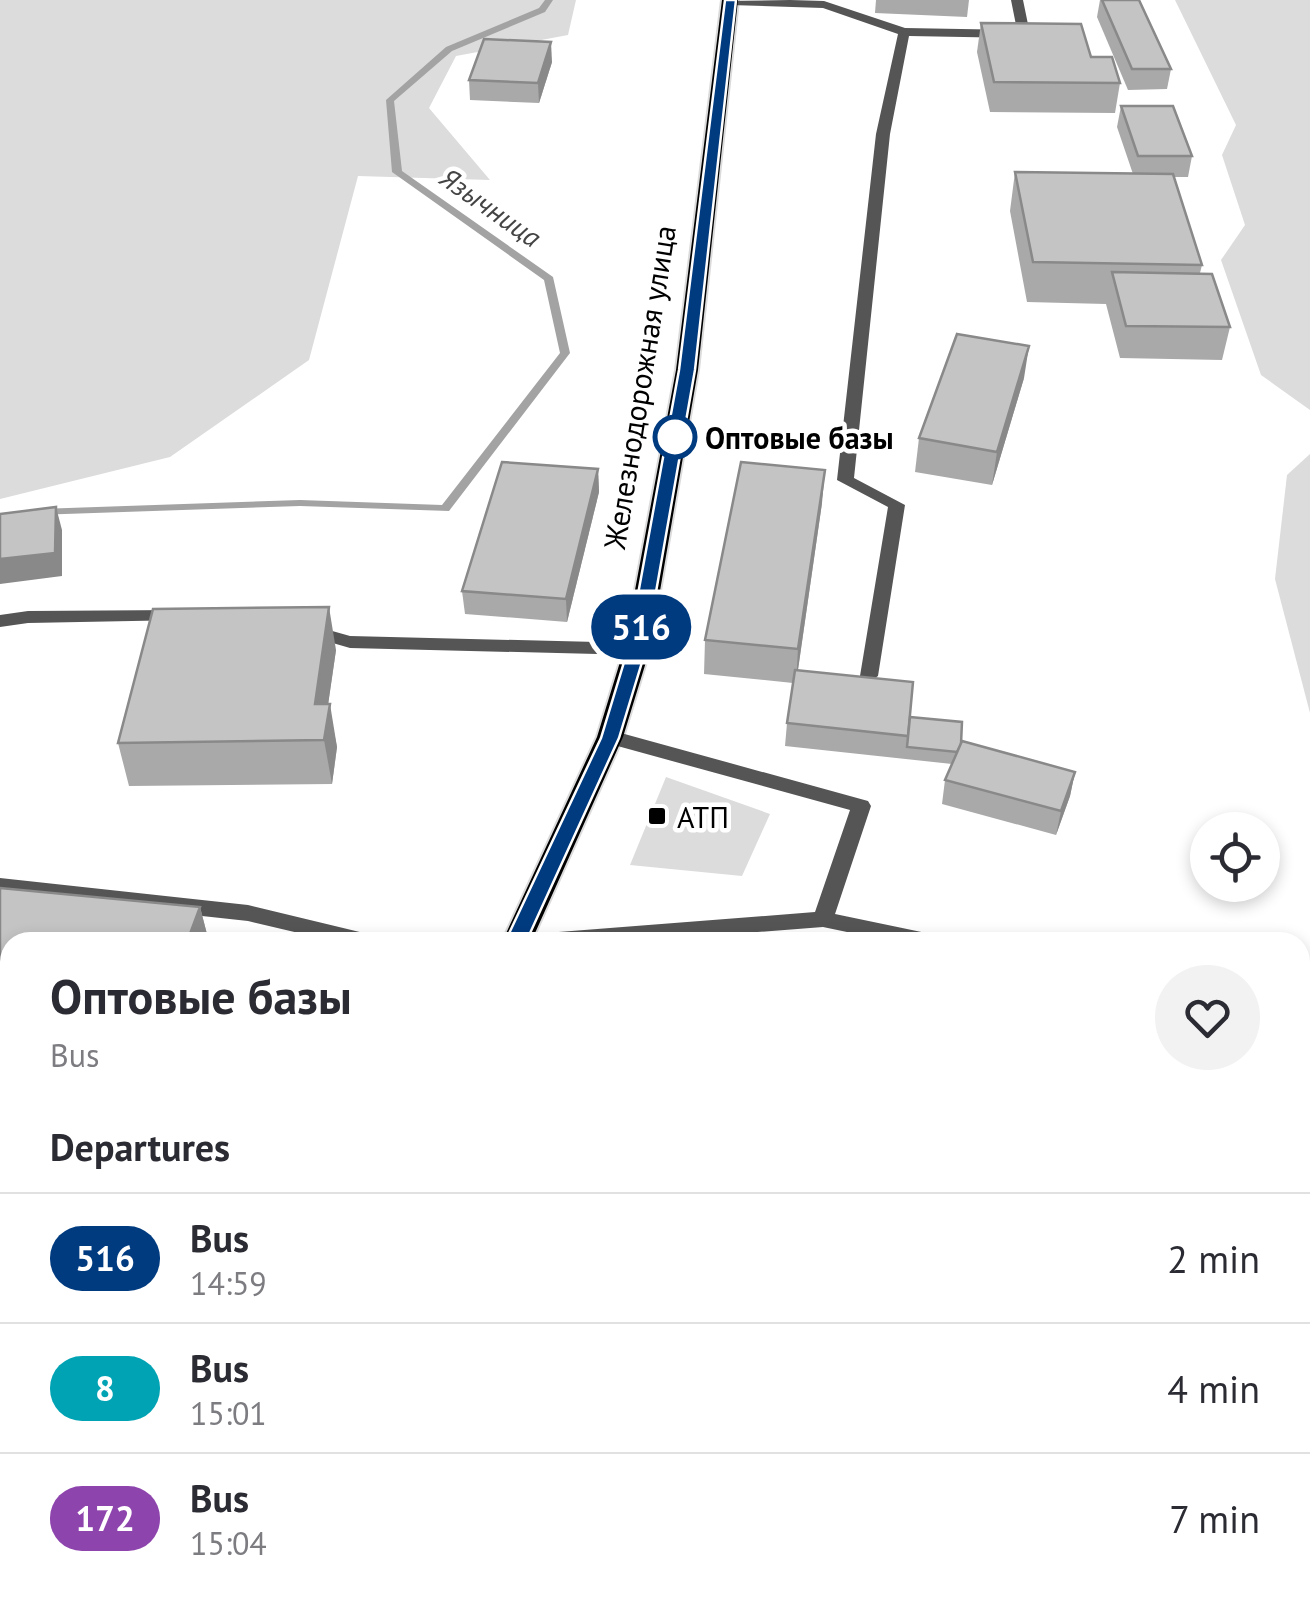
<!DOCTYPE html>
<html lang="en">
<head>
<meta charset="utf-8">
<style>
	body { margin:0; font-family:"PT Sans",sans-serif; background:#f2f2f3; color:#2b2b33; height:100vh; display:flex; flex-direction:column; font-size:38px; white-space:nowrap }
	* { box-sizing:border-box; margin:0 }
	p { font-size:32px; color:#7c7c81 }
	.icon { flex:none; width:55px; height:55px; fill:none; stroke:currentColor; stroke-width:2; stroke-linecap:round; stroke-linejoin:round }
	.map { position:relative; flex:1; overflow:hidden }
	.details { position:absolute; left:0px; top:932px; width:1310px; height:672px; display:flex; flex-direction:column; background:#fff; border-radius:30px 30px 0 0; box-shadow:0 5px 15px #0003 }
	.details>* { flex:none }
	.badge { padding:0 20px; border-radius:32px; font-size:35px; line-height:65px }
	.controls { position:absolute; left:1190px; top:812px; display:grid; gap:20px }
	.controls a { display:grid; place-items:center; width:90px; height:90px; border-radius:50%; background:#fff; box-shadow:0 5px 15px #0003; font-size:50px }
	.map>.badge { position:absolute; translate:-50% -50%; box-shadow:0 0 0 5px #fff }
	h2 { padding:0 50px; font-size:38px; line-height:90px }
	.round { display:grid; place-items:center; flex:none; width:105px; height:105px; border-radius:52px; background:#f2f2f3 }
	.overview { display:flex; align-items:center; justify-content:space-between; height:170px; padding:0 50px }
	h1 { font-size:48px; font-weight:700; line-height:75px }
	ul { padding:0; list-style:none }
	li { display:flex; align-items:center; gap:30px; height:130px; padding:0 50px; border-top:2px solid #e1e1e2 }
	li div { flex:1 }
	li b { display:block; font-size:38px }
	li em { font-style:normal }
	li .badge { min-width:110px; font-weight:700; text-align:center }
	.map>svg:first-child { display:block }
	.green { fill:#dcdcdc }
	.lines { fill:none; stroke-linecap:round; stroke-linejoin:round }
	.stream { fill:#a3a3a3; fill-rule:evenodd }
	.trunk-casing { stroke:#dbdbdb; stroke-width:4 }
	.service { fill:#555; fill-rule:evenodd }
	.trunk { fill:#000; fill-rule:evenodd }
	.wall { fill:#a9a9a9 }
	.shaded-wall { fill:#898989 }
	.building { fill:#c4c4c4; stroke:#898989; stroke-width:2.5 }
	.line { fill:#003b80; stroke:#fff; stroke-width:2.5 }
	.stop-dot { fill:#fff; stroke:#003b80; stroke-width:5 }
	.poi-dot { fill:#000; stroke:#fff; stroke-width:4 }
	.labels { text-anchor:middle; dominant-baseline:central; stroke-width:9; stroke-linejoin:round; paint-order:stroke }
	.far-water-label { font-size:28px; font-style:italic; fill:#444; stroke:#fff }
	.street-label { font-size:30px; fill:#000; stroke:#fff }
	.stop-label { font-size:30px; font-weight:bold; fill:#000; stroke:#fff; text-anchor:start }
	.poi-label { font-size:30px; fill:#000; stroke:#fff; text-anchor:start }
</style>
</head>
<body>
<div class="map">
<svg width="1310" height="1604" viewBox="0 0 1310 1604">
	<rect width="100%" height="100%" fill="#fff"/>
	<g class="green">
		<polygon points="0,0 576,0 568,35 456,56 429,108 490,180 358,176 309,360 170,457 0,499"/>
		<polygon points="1175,0 1310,0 1310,410 1261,375 1221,260 1245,225 1222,155 1236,125"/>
		<polygon points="1310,454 1310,713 1275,579 1287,475"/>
		<polygon points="666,777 770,814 742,876 630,865"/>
		<polygon points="1300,1145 1310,1147 1310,1604 605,1604 606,1595 1300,1595"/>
	</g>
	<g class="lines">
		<g class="stream">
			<polygon points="545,0 553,0 545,12 452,51 394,101 402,171 553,277 570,353 449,511 300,506 35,515 33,513 39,509 300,500 442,505 560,353 544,280 392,172 386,100 446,47 539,8"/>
			<polygon points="1300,1130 1310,1131 1310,1145 1300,1144"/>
		</g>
		<g class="trunk-casing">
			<g id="trunk">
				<polygon points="722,0 738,0 698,370 650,649 623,737 531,942 502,942 597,737 624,649 676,370"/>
				<polygon points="95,1595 135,1595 132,1604 92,1604"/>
			</g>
		</g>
		<g class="service">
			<polygon points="790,0 824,1 905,28 1017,30 1011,0 1023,0 1030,34 1024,38 909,36 890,134 854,478 905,505 878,676 869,682 860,676 888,507 837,480 876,134 898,34 823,8 730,5 724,1"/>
			<polygon points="178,610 184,612 187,616 184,620 28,623 0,627 0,615 28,611"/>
			<polygon points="311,625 350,636 637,643 646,649 637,655 350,648 305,635 302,631 305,627"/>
			<polygon points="610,730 868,801 871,806 835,914 931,934 939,936 941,942 895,942 823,927 628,942 523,942 525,936 533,934 815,912 850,810 603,742 600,737"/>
			<polygon points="0,878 248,905 368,934 376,936 379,942 337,942 248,921 0,894"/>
			<polygon points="1300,1051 1310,1054 1310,1072 1300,1069"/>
			<polygon points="0,1493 10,1495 10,1521 0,1519"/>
			<polygon points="398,1595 426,1595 422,1604 394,1604"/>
		</g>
		<use href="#trunk" class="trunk"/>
	</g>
	<g class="wall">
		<polygon points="876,0 969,0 967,17 875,13"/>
		<polygon points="1100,0 1139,0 1171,69 1167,89 1128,90 1097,17"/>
		<polygon points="981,23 1120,83 1115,113 990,112 977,52"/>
		<polygon points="552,62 539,103 470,100 469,80"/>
		<polygon points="1121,106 1192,156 1188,177 1174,177 1202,265 1200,273 1230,327 1222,360 1120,358 1106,304 1027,302 1010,211 1015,172 1133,174 1117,127"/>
		<polygon points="1024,378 992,485 915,472 919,438"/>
		<polygon points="598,469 599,492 567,622 465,614 462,591"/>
		<polygon points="822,503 798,670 910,717 961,744 1075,772 1070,796 1056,835 942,804 945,780 952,764 785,746 787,723 793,683 704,674 705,640"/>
		<polygon points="336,650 328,704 337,747 332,784 129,786 118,743"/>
		<polygon points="0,888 200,907 209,942 10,942 10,1048 0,1047"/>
	</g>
	<g class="shaded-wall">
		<polygon points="551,42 552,62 539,103 538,83"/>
		<polygon points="1029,346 1024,378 992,485 997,452"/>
		<polygon points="598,469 599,492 567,622 566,599"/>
		<polygon points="825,470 822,503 796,683 798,649"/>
		<polygon points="56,507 62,530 62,576 0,584 0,559"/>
		<polygon points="329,607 336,650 323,740 315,704"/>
		<polygon points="330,704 337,747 332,784 324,740"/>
		<polygon points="1075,772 1070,796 1056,835 1061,811"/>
		<polygon points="200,907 209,942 187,942"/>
	</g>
	<g class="building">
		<polygon points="1102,0 1139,0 1171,69 1132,69"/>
		<polygon points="981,23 1081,24 1091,57 1112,57 1120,83 994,82"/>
		<polygon points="484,39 551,42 538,83 469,80"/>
		<polygon points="1121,106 1173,106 1192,156 1138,156"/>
		<polygon points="1015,172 1173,174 1202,265 1033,262"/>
		<polygon points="1112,272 1212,274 1230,327 1126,326"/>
		<polygon points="957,334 1029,346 997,452 919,438"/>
		<polygon points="502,462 598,469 566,599 462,591"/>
		<polygon points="741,462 825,470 798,649 705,640"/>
		<polygon points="56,507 55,553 0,559 0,514"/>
		<polygon points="329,607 315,704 330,704 324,740 118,743 153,609"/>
		<polygon points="795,670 913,682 908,736 787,723"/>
		<polygon points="910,717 962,722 961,744 957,752 907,747"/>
		<polygon points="962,741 1075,772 1061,811 945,780"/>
		<polygon points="0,888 200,907 187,942 10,942 10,1007 0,1006"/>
	</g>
	<polygon class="line" points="725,0 736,0 695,370 646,649 619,738 526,942 515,950 505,942 601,738 628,649 679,370"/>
	<circle class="stop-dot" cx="675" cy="437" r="20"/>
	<rect class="poi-dot" x="647" y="806" width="20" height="20" rx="5"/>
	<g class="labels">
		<g class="far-water-label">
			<text transform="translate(491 207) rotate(35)">Язычница</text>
		</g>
		<g class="street-label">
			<text transform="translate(639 387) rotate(-81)">Железнодорожная улица</text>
		</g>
		<g class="stop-label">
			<text x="705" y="437">Оптовые базы</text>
		</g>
		<g class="poi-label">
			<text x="677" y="816">АТП</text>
		</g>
	</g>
</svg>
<div class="controls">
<a><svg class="icon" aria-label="locate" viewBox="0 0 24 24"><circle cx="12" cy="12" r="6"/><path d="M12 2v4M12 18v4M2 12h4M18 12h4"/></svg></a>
</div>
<b class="badge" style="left:641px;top:627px;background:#003b80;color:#fff">516</b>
<section class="details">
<div class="overview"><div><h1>Оптовые базы</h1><p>Bus</p></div><a class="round"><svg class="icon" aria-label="heart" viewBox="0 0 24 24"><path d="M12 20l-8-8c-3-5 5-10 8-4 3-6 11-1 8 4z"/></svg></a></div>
<h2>Departures</h2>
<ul>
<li><span class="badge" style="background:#003b80;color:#fff">516</span><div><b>Bus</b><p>14:59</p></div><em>2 min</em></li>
<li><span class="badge" style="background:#00a3b4;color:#fff">8</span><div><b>Bus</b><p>15:01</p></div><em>4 min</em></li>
<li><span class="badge" style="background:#8e44ad;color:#fff">172</span><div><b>Bus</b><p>15:04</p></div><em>7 min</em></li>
</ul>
</section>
</div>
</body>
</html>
